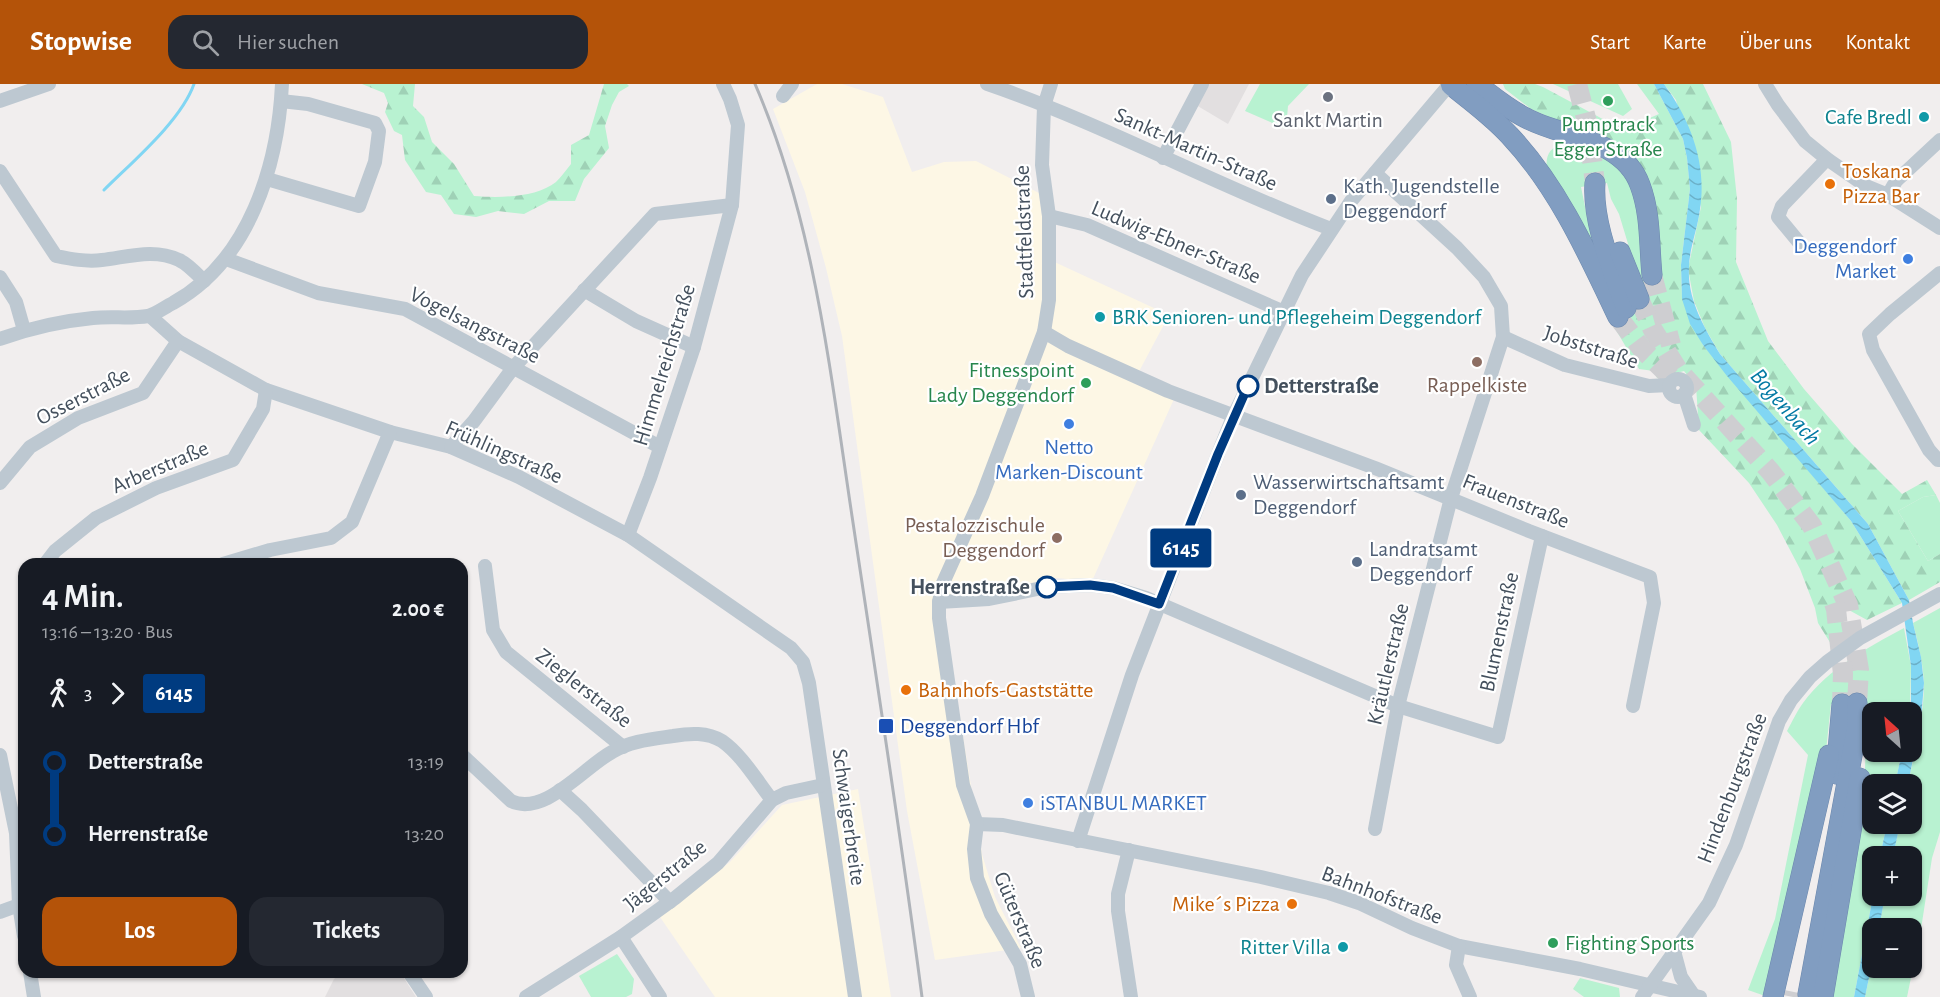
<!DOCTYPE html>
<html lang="de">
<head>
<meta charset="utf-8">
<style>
	body { margin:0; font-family:"Alegreya Sans",sans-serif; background:#242831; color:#f1f3f6; height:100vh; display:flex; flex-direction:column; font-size:22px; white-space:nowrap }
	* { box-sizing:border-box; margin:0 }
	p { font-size:20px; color:#9ea1a6 }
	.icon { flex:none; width:33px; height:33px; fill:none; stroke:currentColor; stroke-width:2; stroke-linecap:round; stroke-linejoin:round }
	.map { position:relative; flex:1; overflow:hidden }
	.sheet { position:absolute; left:18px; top:474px; width:450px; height:420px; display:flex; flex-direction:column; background:#171b24; border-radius:18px; box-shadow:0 2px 4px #0004 }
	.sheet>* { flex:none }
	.badge { padding:0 12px; border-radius:4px; font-size:21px; line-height:39px }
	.needle { width:39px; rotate:333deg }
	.fabs { position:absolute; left:1862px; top:618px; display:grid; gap:12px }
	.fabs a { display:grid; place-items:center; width:60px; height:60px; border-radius:12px; background:#171b24; box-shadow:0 2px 4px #0004; font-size:30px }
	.map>.badge { position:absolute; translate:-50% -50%; box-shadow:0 0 0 3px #fff }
	.legs { display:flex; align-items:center; gap:9px; height:66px; padding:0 24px; font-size:20px }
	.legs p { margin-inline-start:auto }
	.overview { display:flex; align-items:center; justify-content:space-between; height:102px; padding:0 24px }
	h1 { font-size:33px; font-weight:700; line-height:45px }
	.cta { display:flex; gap:12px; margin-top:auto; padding:12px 24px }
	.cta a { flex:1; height:69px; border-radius:18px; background:#b45309; color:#fff; font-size:24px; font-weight:700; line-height:69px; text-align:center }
	.cta a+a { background:#242831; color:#f1f3f6 }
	ul { padding:0 24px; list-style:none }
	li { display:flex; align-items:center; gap:21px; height:72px; font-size:22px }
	li i { display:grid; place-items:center; width:9px; height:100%; margin:0 8px; background:currentColor }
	li i::after { content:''; width:15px; height:15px; margin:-8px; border:4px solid; border-radius:50%; background:#171b24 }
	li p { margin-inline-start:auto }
	li:first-child i { background:linear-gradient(#0000 50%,currentColor 0) }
	li:last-child i { background:linear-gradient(currentColor 50%,#0000 0) }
	header { display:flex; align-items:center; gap:36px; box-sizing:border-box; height:84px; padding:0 30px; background:#b45309; color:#fff }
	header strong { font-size:28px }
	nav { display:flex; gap:33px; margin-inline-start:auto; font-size:21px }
	.search { width:420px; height:54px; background:#242831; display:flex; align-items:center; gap:15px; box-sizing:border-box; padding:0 21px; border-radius:18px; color:#9ea1a6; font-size:22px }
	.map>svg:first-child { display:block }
	.commercial { fill:#fdf7e5 }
	.education { fill:#e2dfe0 }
	.green { fill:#b8f2d1 }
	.forest { fill:url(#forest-firs) }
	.water { fill:url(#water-waves) }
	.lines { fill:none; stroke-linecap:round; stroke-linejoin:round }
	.stream { stroke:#81d6f3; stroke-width:3 }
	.highway-tunnel { stroke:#ceced1; stroke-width:20; stroke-dasharray:20 10; stroke-linecap:butt }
	.highway-casing { stroke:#6c88ad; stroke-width:21 }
	.minor { stroke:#bdc8d1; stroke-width:14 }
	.highway { stroke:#819dc1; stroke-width:20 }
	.rail { stroke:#afb3b9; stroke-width:3 }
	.line-1-casing { stroke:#fff; stroke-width:14 }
	.line-1 { stroke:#003b80; stroke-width:9 }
	.worship-dot { fill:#6b7280; stroke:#fff; stroke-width:2 }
	.leisure-dot { fill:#2e9e5b; stroke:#fff; stroke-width:2 }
	.culture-dot { fill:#0f9aa8; stroke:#fff; stroke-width:2 }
	.food-dot { fill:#e8710a; stroke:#fff; stroke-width:2 }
	.service-dot { fill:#5c6f8a; stroke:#fff; stroke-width:2 }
	.shop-dot { fill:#3f7fe0; stroke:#fff; stroke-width:2 }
	.education-dot { fill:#8d6e63; stroke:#fff; stroke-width:2 }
	.stop-1-dot { fill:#fff; stroke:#003b80; stroke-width:3 }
	.transit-dot { fill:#1a4fb4; stroke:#fff; stroke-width:2 }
	.labels { text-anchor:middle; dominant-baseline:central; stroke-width:4.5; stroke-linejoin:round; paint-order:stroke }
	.culture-label { font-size:22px; fill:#0d838f; stroke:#fff; text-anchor:end }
	.worship-label { font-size:22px; fill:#5b616d; stroke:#fff }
	.leisure-label { font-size:22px; fill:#27864d; stroke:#fff }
	.street-label { font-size:22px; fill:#44505d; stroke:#fff }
	.food-label { font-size:22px; fill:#c56008; stroke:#fff; text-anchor:start }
	.service-label { font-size:22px; fill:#4e5e75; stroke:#fff; text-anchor:start }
	.shop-label { font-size:22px; fill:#366cbe; stroke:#fff; text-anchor:end }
	.education-label { font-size:22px; fill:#785e54; stroke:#fff }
	.stop-label { font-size:22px; font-weight:bold; fill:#44505d; stroke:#fff; text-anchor:start }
	.transit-label { font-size:22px; fill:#164399; stroke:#fff; text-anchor:start }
	.water-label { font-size:24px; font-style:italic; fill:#037aa4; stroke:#fff }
</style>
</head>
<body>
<header>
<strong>Stopwise</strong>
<div class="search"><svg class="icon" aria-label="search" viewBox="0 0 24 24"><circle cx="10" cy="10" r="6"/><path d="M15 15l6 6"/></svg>Hier suchen</div>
<nav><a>Start</a><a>Karte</a><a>Über uns</a><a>Kontakt</a></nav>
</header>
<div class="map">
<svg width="1940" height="913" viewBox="0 0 1940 913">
	<defs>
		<pattern id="forest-firs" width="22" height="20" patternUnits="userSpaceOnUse" patternTransform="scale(1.5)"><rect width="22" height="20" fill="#b8f2d1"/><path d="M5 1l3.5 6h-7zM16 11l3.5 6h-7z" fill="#9fd1b6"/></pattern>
		<pattern id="water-waves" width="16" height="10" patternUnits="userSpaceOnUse" patternTransform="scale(1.5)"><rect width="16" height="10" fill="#81d6f3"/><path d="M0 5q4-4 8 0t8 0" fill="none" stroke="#6bb0c8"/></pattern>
	</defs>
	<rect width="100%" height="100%" fill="#f1eeee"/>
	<g class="commercial">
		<polygon points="817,0 842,0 883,13 912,88 944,78 976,77 1039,109 1048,175 1169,231 1135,295 1174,315 1092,497 1057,494 941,516 982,770 995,813 1021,864 935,876 907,727 842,252 826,184 805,108 773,25"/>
		<polygon points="858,705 891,913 715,913 660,833 730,778 782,721"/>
	</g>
	<g class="education">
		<polygon points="1208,0 1249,0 1228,40 1196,21"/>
		<polygon points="343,888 400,888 416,913 325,913 334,895"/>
	</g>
	<g class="green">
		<polygon points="1260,0 1309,0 1288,22 1286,45 1245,27"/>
		<polygon points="1553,0 1618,0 1632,25 1623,32"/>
		<path d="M1565,57L1606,73L1629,94L1640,118L1646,194L1637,200L1628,175L1629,163L1619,130L1611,115L1607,99L1581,103L1591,152L1601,169L1603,192L1547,88C1545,70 1549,65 1565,57Z"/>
		<polygon points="1936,411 1940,419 1940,470 1928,477 1898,427 1923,413"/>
		<path d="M1940,524V748L1932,774L1921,845L1907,913H1865L1872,879V884H1911V844H1879L1885,812H1911V772H1893L1900,740H1911V700H1908C1915,667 1924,633 1924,599C1923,578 1918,559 1913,539Z"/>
		<path d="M1904,544L1911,582L1910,628H1872V668H1902L1895,700H1872V740H1887L1880,772H1872L1873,812L1854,913H1828L1853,773L1865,684L1867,620H1831L1824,686L1768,913L1748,906L1775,835L1808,671L1787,647C1792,638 1797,627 1803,619C1829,584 1867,564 1904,544Z"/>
		<polygon points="617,870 634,895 632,910 626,913 591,913 579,892"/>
		<polygon points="1580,894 1619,904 1620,913 1584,913 1573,905"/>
	</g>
	<g class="forest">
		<path d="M362,0H415L413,22L424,33L432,58L454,80L474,112C498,114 536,114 556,98C561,93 566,86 571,80V61L589,51L604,0H627L629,2L619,8L612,21L605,42L609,64L584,95L575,117H549L524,130L498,127L476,133L454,130L441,111L426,108L405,76L402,51L394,47L385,28L388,19L384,9Z"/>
		<polygon points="1503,0 1535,0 1543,3 1612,40 1626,44 1659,30 1637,0 1654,0 1683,55 1687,74 1690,105 1681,181 1682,214 1703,261 1851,437 1902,519 1867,536 1847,525 1843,528 1844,548 1831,560 1818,539 1815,524 1800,485 1777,441 1749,399 1699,346 1696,302 1684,287 1657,294 1654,287 1639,285 1610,236 1637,200 1646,194 1650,112 1569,42 1531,25 1505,5"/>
		<polygon points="1664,0 1703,0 1731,58 1737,115 1736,178 1768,257 1804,305 1852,360 1902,410 1927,396 1936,411 1923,413 1898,427 1928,477 1940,470 1940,498 1909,516 1868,440 1720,270 1705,244 1694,217 1688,185 1701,123 1676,16"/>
	</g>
	<g class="water">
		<path d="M1654,0H1664C1691,37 1707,80 1700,125C1698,144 1689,165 1689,184C1687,215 1705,245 1720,270L1868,440L1909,516L1913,539L1921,573L1924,599L1921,636L1908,700H1895L1902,668H1911V582L1902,519L1851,437L1727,292L1703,261L1690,240L1682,215L1681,181L1690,105L1687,74L1683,55Z"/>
		<polygon points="1887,740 1900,740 1893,772 1880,772"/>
		<polygon points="1873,812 1885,812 1879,844 1872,844 1872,879 1865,913 1854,913"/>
	</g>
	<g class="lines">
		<path class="stream" d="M104,106C132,78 181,37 194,0"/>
		<g class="highway-tunnel">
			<polyline points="1577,0 1587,38 1595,99"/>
			<polyline points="1652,191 1671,261"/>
			<polyline points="1639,215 1653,246 1678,286 1770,387 1812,442 1848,521 1859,586 1857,619"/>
			<polyline points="1618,233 1642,265 1677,299"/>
			<polyline points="1834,519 1836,525 1843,590 1842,620"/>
			<polyline points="1793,913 1794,908"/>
		</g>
		<g class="highway-casing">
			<g id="highway">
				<path d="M1477,0C1492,12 1508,25 1526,34C1563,54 1623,54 1640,101C1651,130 1649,161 1652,191"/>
				<path d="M1451,1C1471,17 1493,33 1510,52C1558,103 1588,170 1618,233"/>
				<path d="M1595,99C1592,139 1613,186 1626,224"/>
				<polyline points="1620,168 1639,215"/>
				<polyline points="1836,690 1842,620"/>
				<polyline points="1808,910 1858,639 1857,619"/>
				<polyline points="1773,913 1829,671"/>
				<polyline points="1823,913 1860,694"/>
			</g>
		</g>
		<g class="minor">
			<path d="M987,0C1104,40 1215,101 1331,145"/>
			<polyline points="1765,0 1778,21 1805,57 1827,75 1866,102 1888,111 1940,144"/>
			<polyline points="783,12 792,0"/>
			<polyline points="0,17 49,0"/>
			<polyline points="1163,74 1202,0"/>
			<path d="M0,87L56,172C71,175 86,178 102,176C128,173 154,164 179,176C188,180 197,190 204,197"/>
			<polyline points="1375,89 1457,164 1484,193 1501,222 1503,253 1451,414 1398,622 1375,745"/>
			<polyline points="267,95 359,122 375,78 379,47 375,39 308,20 281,17"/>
			<polyline points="1888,111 1896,97 1940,56"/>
			<polyline points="1049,132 1087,141 1284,228"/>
			<polyline points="1802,162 1778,133 1782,122 1827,75"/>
			<polyline points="226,175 318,209 405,225 660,363"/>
			<polyline points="1940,189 1890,230 1869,250 1873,266 1929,366 1938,376 1940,376"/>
			<polyline points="0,193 16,218 24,246"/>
			<polyline points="584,206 636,237 694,263"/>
			<polyline points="150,232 178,257 266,306 390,348 451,363 519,393 628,451 791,564 803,578 809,599 855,913"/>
			<polyline points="1044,248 1068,262 1168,307 1375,384 1529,447 1650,493 1654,519 1633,622"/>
			<polyline points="1503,253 1565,281 1649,302 1669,301"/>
			<path d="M0,255C30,244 62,237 93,234C111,232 131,235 148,232C156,230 165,223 173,219C249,177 278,82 282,0"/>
			<circle cx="1678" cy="304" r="9"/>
			<polyline points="1684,310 1694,341"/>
			<polyline points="451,363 474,337 513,284 655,130 732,121"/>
			<polyline points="0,399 30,363 78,334 143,309 178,257"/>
			<polyline points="628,451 650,394 694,263 732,121 738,41 730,15 723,0"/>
			<polyline points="45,480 55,467 96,434 156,404 233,376 263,325 266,306"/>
			<polyline points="223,480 270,466 331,454 352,438 390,348"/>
			<polyline points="485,482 493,546 506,568 623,663"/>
			<polyline points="939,518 989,515 1047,503 1090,501 1113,504 1146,514 1398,622 1498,653 1542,452"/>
			<polyline points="0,671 16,749 19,821 24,852"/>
			<path d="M462,671L511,717C544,733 583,684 612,668C630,657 653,655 673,652C690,649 707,648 722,657C742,671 757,697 772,716"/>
			<polyline points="560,706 582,726 670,818"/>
			<polyline points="977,740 1003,741 1261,793 1329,809 1359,819 1412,844 1459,862 1580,885 1700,913"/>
			<polyline points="1078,757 1132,591 1218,370 1233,333 1302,191 1351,117 1450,0"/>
			<polyline points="1129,766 1118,810 1118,827 1131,913"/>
			<polyline points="0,828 19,821"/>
			<polyline points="621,853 660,913"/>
			<polyline points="1459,862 1456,881 1470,913"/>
			<polyline points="1674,867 1681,893 1694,912"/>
			<polyline points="30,888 34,913"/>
			<polyline points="409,888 426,913"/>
			<polyline points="526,913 621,853 675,814 718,779 772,716 786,709 823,701"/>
			<polyline points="1028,913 1020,880 991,830 977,794 974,765 977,740 963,701 939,534 939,518 943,499 982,412 1044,248 1049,216 1049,132 1042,81 1044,22 1051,0"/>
			<polyline points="1642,913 1709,819 1736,761 1779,637 1791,616 1810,593 1827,578 1860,554 1940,510"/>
		</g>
		<use href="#highway" class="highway"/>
		<path class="rail" d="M755,0C814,136 830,286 852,432C876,592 901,752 922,913"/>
	</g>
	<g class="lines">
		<g class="line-1-casing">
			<polyline id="line-1" points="1047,503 1090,501 1113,504 1159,520 1218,370 1248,302"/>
		</g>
		<use href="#line-1" class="line-1"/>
	</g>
	<circle class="worship-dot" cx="1328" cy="13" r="6"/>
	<g class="leisure-dot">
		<circle cx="1608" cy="17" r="6"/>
		<circle cx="1086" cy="299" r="6"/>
		<circle cx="1553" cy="859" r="6"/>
	</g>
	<g class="culture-dot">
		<circle cx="1924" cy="33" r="6"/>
		<circle cx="1100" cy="233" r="6"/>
		<circle cx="1343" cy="863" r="6"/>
	</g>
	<g class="food-dot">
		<circle cx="1830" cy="100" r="6"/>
		<circle cx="906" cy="606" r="6"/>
		<circle cx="1292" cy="820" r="6"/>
	</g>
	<g class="service-dot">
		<circle cx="1331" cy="115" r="6"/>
		<circle cx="1241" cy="411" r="6"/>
		<circle cx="1357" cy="478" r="6"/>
	</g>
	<g class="shop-dot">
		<circle cx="1908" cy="175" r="6"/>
		<circle cx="1069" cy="340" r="6"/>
		<circle cx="1028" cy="719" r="6"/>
	</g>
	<g class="education-dot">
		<circle cx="1477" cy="278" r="6"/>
		<circle cx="1057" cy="454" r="6"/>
	</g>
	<g class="stop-1-dot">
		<circle cx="1248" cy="302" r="10"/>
		<circle cx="1047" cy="503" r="10"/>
	</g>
	<rect class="transit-dot" x="878" y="634" width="16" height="16" rx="3"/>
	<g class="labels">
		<g class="culture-label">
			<text x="1912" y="33">Cafe Bredl</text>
			<text x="1112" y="233" text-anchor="start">BRK Senioren- und Pflegeheim Deggendorf</text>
			<text x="1331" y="863">Ritter Villa</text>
		</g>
		<g class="worship-label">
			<text x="1328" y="36">Sankt Martin</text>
		</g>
		<g class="leisure-label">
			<text x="1608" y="40">Pumptrack<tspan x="1608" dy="25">Egger Straße</tspan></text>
			<text x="1074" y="286" text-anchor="end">Fitnesspoint<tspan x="1074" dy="25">Lady Deggendorf</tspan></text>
			<text x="1565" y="859" text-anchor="start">Fighting Sports</text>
		</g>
		<g class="street-label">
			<text transform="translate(1196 65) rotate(24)">Sankt-Martin-Straße</text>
			<text transform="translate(1024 148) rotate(-92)">Stadtfeldstraße</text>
			<text transform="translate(1176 158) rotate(23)">Ludwig-Ebner-Straße</text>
			<text transform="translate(475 241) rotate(27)">Vogelsangstraße</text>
			<text transform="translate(1591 263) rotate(18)">Jobststraße</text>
			<text transform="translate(664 281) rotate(-73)">Himmelreichstraße</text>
			<text transform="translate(83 312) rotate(-27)">Osserstraße</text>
			<text transform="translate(504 368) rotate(24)">Frühlingstraße</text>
			<text transform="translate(160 383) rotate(-23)">Arberstraße</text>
			<text transform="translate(1516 417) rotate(22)">Frauenstraße</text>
			<text transform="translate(1499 548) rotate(-78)">Blumenstraße</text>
			<text transform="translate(1388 580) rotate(-77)">Kräutlerstraße</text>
			<text transform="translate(584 604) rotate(38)">Zieglerstraße</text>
			<text transform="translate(1732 704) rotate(-69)">Hindenburgstraße</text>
			<text transform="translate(849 733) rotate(82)">Schwaigerbreite</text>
			<text transform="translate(665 791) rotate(-39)">Jägerstraße</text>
			<text transform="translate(1382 811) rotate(21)">Bahnhofstraße</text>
			<text transform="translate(1020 836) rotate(67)">Güterstraße</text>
		</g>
		<g class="food-label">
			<text x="1842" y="87">Toskana<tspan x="1842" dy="25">Pizza Bar</tspan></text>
			<text x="918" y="606">Bahnhofs-Gaststätte</text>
			<text x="1280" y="820" text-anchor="end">Mike´s Pizza</text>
		</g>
		<g class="service-label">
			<text x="1343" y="102">Kath. Jugendstelle<tspan x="1343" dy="25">Deggendorf</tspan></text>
			<text x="1253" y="398">Wasserwirtschaftsamt<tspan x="1253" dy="25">Deggendorf</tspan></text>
			<text x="1369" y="465">Landratsamt<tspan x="1369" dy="25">Deggendorf</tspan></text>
		</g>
		<g class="shop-label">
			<text x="1896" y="162">Deggendorf<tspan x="1896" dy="25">Market</tspan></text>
			<text x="1069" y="363" text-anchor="middle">Netto<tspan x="1069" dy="25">Marken-Discount</tspan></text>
			<text x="1040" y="719" text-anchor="start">iSTANBUL MARKET</text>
		</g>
		<g class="education-label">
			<text x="1477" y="301">Rappelkiste</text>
			<text x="1045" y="441" text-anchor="end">Pestalozzischule<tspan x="1045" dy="25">Deggendorf</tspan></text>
		</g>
		<g class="stop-label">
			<text x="1264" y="302">Detterstraße</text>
			<text x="1030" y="503" text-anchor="end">Herrenstraße</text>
		</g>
		<g class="transit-label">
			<text x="900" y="642">Deggendorf Hbf</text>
		</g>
		<g class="water-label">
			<text transform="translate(1785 323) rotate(49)">Bogenbach</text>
		</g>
	</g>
</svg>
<div class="fabs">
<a><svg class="needle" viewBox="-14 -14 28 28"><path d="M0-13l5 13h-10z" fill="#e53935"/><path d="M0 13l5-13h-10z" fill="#9ea1a6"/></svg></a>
<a><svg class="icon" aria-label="layers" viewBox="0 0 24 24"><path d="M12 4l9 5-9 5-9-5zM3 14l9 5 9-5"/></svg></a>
<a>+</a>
<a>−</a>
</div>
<b class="badge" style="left:1181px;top:464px;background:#003b80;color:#fff">6145</b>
<section class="sheet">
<div class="overview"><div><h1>4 Min.</h1><p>13:16 – 13:20 · Bus</p></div><b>2.00 €</b></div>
<div class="legs"><svg class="icon" aria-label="walk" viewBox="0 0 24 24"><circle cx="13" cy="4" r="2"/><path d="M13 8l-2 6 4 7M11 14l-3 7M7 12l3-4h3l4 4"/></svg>3<svg class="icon" aria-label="forward" viewBox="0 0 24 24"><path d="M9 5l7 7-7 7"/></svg><b class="badge" style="background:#003b80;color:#fff">6145</b></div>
<ul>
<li><i style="color:#003b80"></i><b>Detterstraße</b><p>13:19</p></li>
<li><i style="color:#003b80"></i><b>Herrenstraße</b><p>13:20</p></li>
</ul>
<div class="cta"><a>Los</a><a>Tickets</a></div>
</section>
</div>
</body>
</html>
